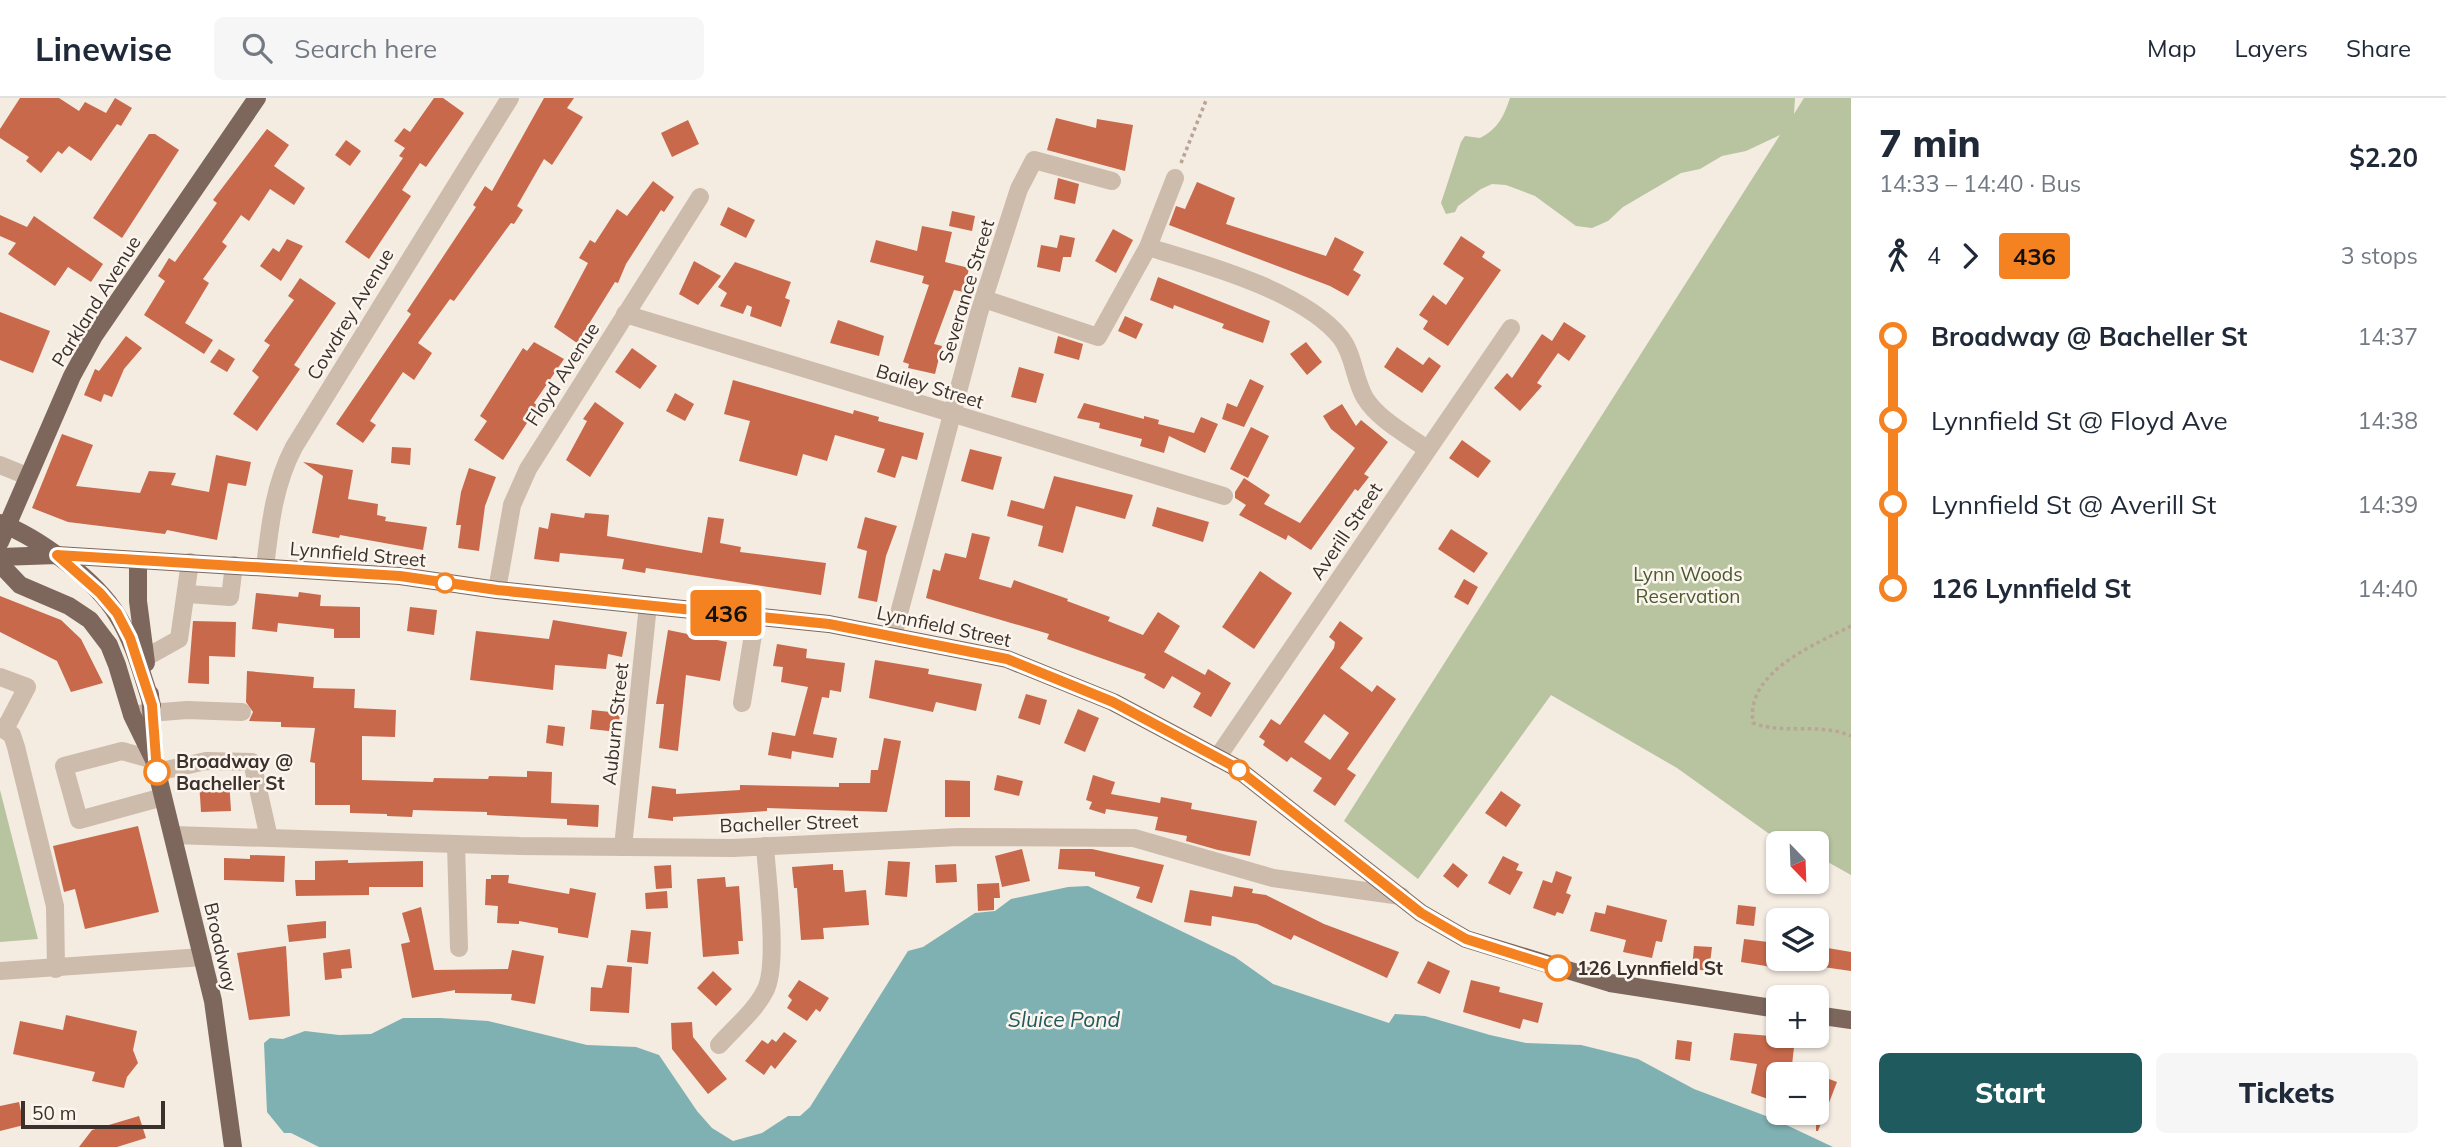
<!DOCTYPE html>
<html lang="en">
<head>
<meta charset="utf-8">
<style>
	body { margin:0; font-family:Mulish,sans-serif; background:#f6f6f7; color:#1f2937; height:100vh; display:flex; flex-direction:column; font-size:26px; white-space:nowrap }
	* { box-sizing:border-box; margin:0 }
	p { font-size:23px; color:#747a83 }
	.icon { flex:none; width:38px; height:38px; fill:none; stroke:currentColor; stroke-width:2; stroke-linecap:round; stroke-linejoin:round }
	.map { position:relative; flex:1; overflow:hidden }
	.side { display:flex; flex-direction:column; background:#fff; width:595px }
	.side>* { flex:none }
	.badge { padding:0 14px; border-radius:5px; font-size:24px; line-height:46px }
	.needle { width:46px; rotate:157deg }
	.fabs { position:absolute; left:1766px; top:733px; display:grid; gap:14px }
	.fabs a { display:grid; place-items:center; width:63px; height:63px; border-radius:10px; background:#fff; box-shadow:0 2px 5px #0004; font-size:35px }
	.scale { position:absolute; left:21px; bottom:18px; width:144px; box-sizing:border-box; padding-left:7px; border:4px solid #3b302b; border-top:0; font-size:19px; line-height:24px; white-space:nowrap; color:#3b302b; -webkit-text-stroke:5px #fbf5ee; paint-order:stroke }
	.map>.badge { position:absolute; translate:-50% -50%; box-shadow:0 0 0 4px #fff }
	.legs { display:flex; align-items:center; gap:10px; height:77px; padding:0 28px; font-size:23px }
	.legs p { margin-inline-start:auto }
	.summary { display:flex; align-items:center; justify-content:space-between; height:119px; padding:0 28px }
	h1 { font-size:38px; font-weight:800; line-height:52px }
	.action { display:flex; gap:14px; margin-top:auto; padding:14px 28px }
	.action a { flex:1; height:80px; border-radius:10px; background:#1f5a5e; color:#fff; font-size:28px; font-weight:800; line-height:80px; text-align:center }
	.action a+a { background:#f6f6f7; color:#1f2937 }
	ul { padding:0 28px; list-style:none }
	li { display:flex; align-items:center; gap:24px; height:84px; font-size:26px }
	li i { display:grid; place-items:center; width:10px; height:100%; margin:0 9px; background:currentColor }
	li i::after { content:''; width:18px; height:18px; margin:-9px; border:5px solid; border-radius:50%; background:#fff }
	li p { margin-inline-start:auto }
	li:first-child i { background:linear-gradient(#0000 50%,currentColor 0) }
	li:last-child i { background:linear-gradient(currentColor 50%,#0000 0) }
	header { display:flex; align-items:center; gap:42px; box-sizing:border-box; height:98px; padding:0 35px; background:#fff; border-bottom:2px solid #e0e1e3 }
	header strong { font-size:33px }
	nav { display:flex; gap:38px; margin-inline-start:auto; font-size:24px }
	.search { width:490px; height:63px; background:#f6f6f7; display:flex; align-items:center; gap:18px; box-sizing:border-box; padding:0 24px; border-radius:10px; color:#747a83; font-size:26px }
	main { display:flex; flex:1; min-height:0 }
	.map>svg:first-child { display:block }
	.green { fill:#b8c4a0 }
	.water { fill:#7fb0b2 }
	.building { fill:#c8694b; fill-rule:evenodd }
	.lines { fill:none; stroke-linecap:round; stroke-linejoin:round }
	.path { stroke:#b9a596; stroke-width:3.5; stroke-dasharray:3.5 3.5; stroke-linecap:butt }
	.minor { stroke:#cdbbac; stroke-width:18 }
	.major { stroke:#7d675c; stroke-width:18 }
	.line-1-casing { stroke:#fff; stroke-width:16 }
	.line-1 { stroke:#f58220; stroke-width:10 }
	.stop-1-dot { fill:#fff; stroke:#f58220; stroke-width:3.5 }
	.labels { text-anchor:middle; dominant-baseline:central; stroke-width:5; stroke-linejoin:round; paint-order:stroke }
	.street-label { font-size:19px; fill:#3b302b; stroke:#fbf5ee }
	.park-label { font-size:19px; fill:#4a5a2e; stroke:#fbf5ee }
	.stop-label { font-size:19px; font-weight:bold; fill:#3b302b; stroke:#fbf5ee; text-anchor:start }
	.water-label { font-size:21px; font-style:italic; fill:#1f5a5e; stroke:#fbf5ee }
</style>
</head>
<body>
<header>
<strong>Linewise</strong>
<div class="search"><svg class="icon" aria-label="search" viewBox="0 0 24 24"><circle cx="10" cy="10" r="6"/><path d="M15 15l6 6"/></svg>Search here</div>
<nav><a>Map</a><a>Layers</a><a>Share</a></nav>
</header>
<main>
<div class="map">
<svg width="1851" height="1049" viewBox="0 0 1851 1049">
	<rect width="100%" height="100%" fill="#f4ebe1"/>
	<g class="green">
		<path d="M1510,0H1795L1794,16L1804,0H1851V777L1817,758L1816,746L1792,745L1768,735L1677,670L1551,597L1418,781L1344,723L1780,37L1746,53L1722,58L1700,71L1681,75L1623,109L1608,123L1592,130L1576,128L1535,98L1506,87L1492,86L1481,91L1458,108L1455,114L1446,116L1441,105L1461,44L1465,38L1480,40C1498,31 1504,18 1510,0Z"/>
		<polygon points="0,692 38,841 0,844"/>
	</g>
	<polygon class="water" points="1088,788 1235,859 1273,886 1389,925 1395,916 1425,918 1490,937 1526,945 1581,947 1638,961 1694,991 1774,1021 1833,1049 319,1049 291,1035 284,1035 267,1014 264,945 270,940 283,941 305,933 339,937 371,936 403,920 440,920 488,923 587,947 636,949 659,957 697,1013 712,1030 733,1043 762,1035 788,1018 800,1018 810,1009 908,853 923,849 975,815 995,813 1011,801 1068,789"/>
	<g class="building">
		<polygon points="20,0 59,0 79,13 85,4 106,15 115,0 132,10 121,28 117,26 91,63 69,48 62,56 58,53 41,75 26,63 29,59 0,40 0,31"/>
		<polygon points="434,0 443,0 464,15 426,69 420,65 402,92 411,98 369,161 345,144 403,60 399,58 405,50 394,43 404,30 410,34"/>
		<polygon points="544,0 574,0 567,10 583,19 552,67 544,61 517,108 523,112 514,126 511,125 505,133 454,203 450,201 418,245 432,255 414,282 403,274 370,323 376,327 363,345 336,326 411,216 407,213 476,109 473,107 485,88 492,93"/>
		<polygon points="1056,20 1096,30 1097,21 1133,27 1125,73 1047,52"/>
		<polygon points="688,22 699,46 672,59 661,35"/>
		<polygon points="267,31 289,47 274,68 305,90 294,107 270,91 249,123 241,117 222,144 227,148 203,181 209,185 185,225 213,242 204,256 144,217 165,183 158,178 169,160 175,164 217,105 213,102"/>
		<polygon points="149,36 155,36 179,52 122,140 93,120"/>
		<polygon points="346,42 361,53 350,68 335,57"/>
		<polygon points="1058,80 1079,86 1075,106 1054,101"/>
		<polygon points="653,83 674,99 664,114 661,112 626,166 618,185 615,184 577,245 554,229 588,165 579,160 590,142 595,145 617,111 627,118"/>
		<polygon points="1197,84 1235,100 1226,126 1326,158 1335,139 1364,154 1353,172 1361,177 1348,198 1330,188 1169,127 1176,108 1185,111"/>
		<polygon points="728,109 755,122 746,140 720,127"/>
		<polygon points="952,113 975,118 972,133 949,128"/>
		<polygon points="0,117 27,129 34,118 103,166 91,184 68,169 55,188 8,156 16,145 0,138"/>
		<polygon points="922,128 952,134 945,164 969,170 964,194 954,192 934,246 942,248 935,276 908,270 909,266 903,264 929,187 922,185 924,178 870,164 876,142 917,153"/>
		<polygon points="1113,131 1133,142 1116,175 1095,163"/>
		<polygon points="1060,137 1075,140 1071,159 1063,159 1060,174 1037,169 1041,147 1057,150"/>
		<polygon points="1461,138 1485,154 1482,159 1501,172 1448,248 1423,231 1428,223 1419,217 1433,197 1446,207 1464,180 1443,166"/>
		<polygon points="287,141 303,148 281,183 260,168 273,150 279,154"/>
		<polygon points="694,163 721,178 698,207 679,196"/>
		<polygon points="735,164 791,184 785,200 790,202 781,229 750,218 752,209 747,207 743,216 720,208 727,195 718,189"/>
		<polygon points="1158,179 1270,223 1263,245 1222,230 1224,226 1174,207 1173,211 1150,202"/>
		<polygon points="300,180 336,205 294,267 300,271 257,333 233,316 259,279 252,273 270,247 264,243 294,202 288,198"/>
		<polygon points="0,214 50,233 33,275 0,262"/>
		<polygon points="1125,218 1143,226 1136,241 1118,233"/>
		<polygon points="838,222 884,238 879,258 830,245"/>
		<polygon points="1564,224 1586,238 1569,263 1558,255 1537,285 1542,288 1520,313 1494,290 1507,275 1512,280 1542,236 1552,243"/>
		<polygon points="126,238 142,250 124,271 112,299 104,296 101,304 84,297 95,271 99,273"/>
		<polygon points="1058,238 1083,246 1079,262 1054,255"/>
		<polygon points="534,244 564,261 534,305 538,308 503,362 474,342 487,323 480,318 523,250 527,253"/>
		<polygon points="1306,244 1322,264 1307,277 1290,256"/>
		<polygon points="1397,249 1423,267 1429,259 1441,268 1422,295 1384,269"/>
		<polygon points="632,250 657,268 640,291 615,274"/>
		<polygon points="219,251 235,261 227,274 210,264"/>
		<polygon points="1019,269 1044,276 1036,305 1011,299"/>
		<polygon points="1250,281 1264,288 1244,329 1222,321 1227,305 1237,309"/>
		<polygon points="733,282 853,316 854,312 879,319 878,323 924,335 917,362 902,358 895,380 877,374 885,351 835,337 827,363 803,356 797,378 739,363 750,323 724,316"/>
		<polygon points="675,295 694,306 685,323 666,313"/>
		<polygon points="595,304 624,325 590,379 566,362 587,323 583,321"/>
		<polygon points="1084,305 1144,321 1144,318 1159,322 1158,326 1194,335 1201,319 1218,326 1205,355 1169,338 1164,355 1140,348 1142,341 1099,330 1100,325 1077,320"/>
		<polygon points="1342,306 1356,328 1361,322 1388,344 1364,376 1369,379 1358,393 1355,391 1311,452 1288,437 1286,442 1239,417 1246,407 1235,400 1235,394 1244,380 1270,397 1264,406 1300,425 1355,350 1331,331 1323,318"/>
		<polygon points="1251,329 1269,338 1248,380 1230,371"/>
		<polygon points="62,336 93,347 76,388 140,395 149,373 176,375 171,387 209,394 216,357 251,364 246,388 228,385 217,442 167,432 165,436 68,424 32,410"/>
		<polygon points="1462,342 1491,363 1478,380 1449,360"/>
		<polygon points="392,349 411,350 410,367 391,365"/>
		<polygon points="970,351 1002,359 993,392 961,383"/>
		<polygon points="303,364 353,372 348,401 378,406 377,417 386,419 385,423 427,429 423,452 340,437 339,440 312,435 323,378"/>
		<polygon points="469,370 496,379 485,408 479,453 458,450 461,427 456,427 461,394"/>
		<polygon points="1054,378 1133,397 1125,421 1076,408 1063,455 1038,448 1043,428 1007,418 1011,402 1044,411"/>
		<polygon points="1157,409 1209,424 1203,444 1152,428"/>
		<polygon points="551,415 584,420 585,415 609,417 607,438 702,455 708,419 724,421 720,445 741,449 740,454 826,465 821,497 646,470 645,475 622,471 624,461 560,455 559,464 534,461 539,429 548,431"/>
		<polygon points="865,419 897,428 886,458 877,504 858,500 867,453 857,450"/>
		<polygon points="1451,431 1488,455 1474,475 1438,451"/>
		<polygon points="972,435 990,439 979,481 1011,490 1014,482 1068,501 1067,503 1110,519 1108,523 1143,537 1158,514 1180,528 1164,554 1205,577 1208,571 1231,585 1211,619 1193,609 1201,595 1172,578 1164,591 1144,580 1146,576 1047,541 1049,536 926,500 933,471 940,473 945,455 966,460"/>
		<polygon points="1260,473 1292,495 1254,551 1222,529"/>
		<polygon points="1464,481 1478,489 1468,507 1454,499"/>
		<polygon points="299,494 321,497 320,508 360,509 360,540 334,540 334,531 278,525 277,534 252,531 256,495 298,499"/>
		<polygon points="0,498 61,522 81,541 103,585 71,594 57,563 0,534"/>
		<polygon points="410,509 437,512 434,537 407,533"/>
		<polygon points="553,522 627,534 622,559 608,556 606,571 555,567 553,592 470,582 476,533 549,541"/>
		<polygon points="193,523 236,524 235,559 209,558 209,586 188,585"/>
		<path d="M1340,523L1363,540L1340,570L1372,594L1377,587L1396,601L1347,671L1356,677L1335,708L1313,693L1322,680L1291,659L1287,664L1263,647L1265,643L1259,639L1271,621L1280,627L1334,550L1335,544L1329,539ZM1324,616L1349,635L1330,662L1304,644Z"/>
		<polygon points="668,532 727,544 720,583 686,577 678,653 659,650 664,606 656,606"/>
		<polygon points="777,546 807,551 806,560 845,565 841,594 830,592 829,600 822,599 813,636 837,640 833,660 792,653 791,661 768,657 772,634 795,638 808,589 781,584 783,569 773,568"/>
		<polygon points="875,562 929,571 928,576 982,586 976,613 936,604 933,614 869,600"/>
		<polygon points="247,573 314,579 313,590 355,591 354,610 396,612 395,639 362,638 362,682 433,684 434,680 488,681 489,678 527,679 527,673 552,674 551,705 599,707 598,729 567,727 567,721 487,717 487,714 413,712 412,719 387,718 387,716 350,715 350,707 315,707 315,665 310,664 315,630 281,629 281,624 249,623 253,614 246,604"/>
		<polygon points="1026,596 1047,602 1040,627 1018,620"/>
		<polygon points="1078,611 1099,620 1085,654 1064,645"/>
		<polygon points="592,612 620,615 618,634 590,631"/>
		<polygon points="548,627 565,629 563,648 546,645"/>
		<polygon points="884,640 901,643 887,714 767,710 767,713 673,719 673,723 648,720 652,688 676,691 676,696 740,692 740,687 839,689 839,685 870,685 871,672 878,672"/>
		<polygon points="997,677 1023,683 1019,698 994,692"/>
		<polygon points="1093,677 1115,684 1111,696 1160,705 1161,699 1192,705 1191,711 1257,723 1250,758 1218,752 1186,743 1187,738 1155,732 1158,719 1106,711 1105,716 1089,711 1092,704 1086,702"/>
		<polygon points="229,682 231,713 201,714 199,683"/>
		<polygon points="945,682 970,683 970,719 945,719"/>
		<polygon points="1501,693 1521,707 1506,729 1485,715"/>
		<polygon points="138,728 159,814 85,831 75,791 64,794 53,748"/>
		<polygon points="1022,751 1030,783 1002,789 995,758"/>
		<polygon points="1060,751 1092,751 1164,767 1152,805 1136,800 1140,789 1095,778 1095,774 1058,771"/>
		<polygon points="250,757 285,758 284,784 224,782 224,760 250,761"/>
		<polygon points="1503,758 1519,766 1516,772 1523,774 1510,797 1488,785"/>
		<polygon points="348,762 348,765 423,763 423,789 369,789 369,797 296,798 295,782 315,782 315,763"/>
		<polygon points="888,763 910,764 907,799 885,797"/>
		<polygon points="1453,765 1468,777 1458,790 1443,778"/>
		<polygon points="833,766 833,772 843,772 845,794 866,792 869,827 823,830 824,841 801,842 797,790 794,790 792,769"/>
		<polygon points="956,766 957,784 936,785 935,767"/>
		<polygon points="671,767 672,790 656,791 654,768"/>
		<polygon points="1556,773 1572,779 1566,795 1571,797 1563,816 1557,814 1555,818 1533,810 1543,782 1552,785"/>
		<polygon points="491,777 509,777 508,785 569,796 570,790 596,795 588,840 558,835 558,830 519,823 519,826 497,825 498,808 485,807 486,781 491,781"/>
		<polygon points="725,779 726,789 739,788 743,843 738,843 739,856 703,859 697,781"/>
		<polygon points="999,785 1000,800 994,800 994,812 978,813 977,786"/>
		<polygon points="1234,788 1253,791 1252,795 1266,797 1324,826 1399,854 1387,880 1294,837 1291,842 1257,826 1212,818 1211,828 1184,824 1190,792 1232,799"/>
		<polygon points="667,793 668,810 646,811 645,795"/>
		<polygon points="1607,807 1667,822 1662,844 1656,843 1652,860 1623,854 1626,842 1590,833 1595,814 1605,816"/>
		<polygon points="1738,807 1756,809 1754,828 1736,826"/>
		<polygon points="421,809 434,872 508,871 512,852 544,858 535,906 511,902 512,896 455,895 455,892 412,900 401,846 410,844 402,815"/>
		<polygon points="326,823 326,840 289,844 287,827"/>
		<polygon points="631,832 651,834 648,866 627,864"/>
		<polygon points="1744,841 1776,845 1772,869 1741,864"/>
		<polygon points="286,848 290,918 249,922 237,855"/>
		<polygon points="1694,848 1712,849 1709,873 1692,871"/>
		<polygon points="1816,848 1851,854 1851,873 1816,868"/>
		<polygon points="350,851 352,870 341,871 342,880 325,882 323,855"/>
		<polygon points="1428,863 1450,873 1440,896 1417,885"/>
		<polygon points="607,867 632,869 629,915 590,913 591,889 602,890"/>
		<polygon points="713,873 732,891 716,908 697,890"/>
		<polygon points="799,882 829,900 820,914 816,911 807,923 787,910 792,902 788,898"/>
		<polygon points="1471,882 1500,889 1499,894 1543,905 1538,925 1523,921 1520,931 1463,914"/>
		<polygon points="66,917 137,933 133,952 138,965 127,979 124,990 92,983 95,974 13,956 20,923 63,932"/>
		<polygon points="692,924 693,939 727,981 708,996 672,951 671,925"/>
		<polygon points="784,934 797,943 775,971 771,967 764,977 745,963 762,942 768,946 772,941 776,944"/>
		<polygon points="1734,935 1795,940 1791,976 1774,976 1768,1001 1751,995 1757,966 1730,962"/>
		<polygon points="1677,942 1692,944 1690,963 1675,961"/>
		<polygon points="1816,976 1837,984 1818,1033 1816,1033"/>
		<polygon points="19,1004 24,1027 0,1033 0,1008"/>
		<polygon points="139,1018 146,1040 117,1049 79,1049 92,1032"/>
	</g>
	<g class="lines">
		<g class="path">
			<polyline points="1181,65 1207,0"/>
			<path d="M1851,528C1814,547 1745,574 1753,625C1785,637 1819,624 1851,638"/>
		</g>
		<g class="minor">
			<path d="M1148,149C1204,166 1304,193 1341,240C1354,257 1354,281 1365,300C1379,322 1406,336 1427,351"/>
			<polyline points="984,201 1098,239 1148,149 1175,80"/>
			<polyline points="625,216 1224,398"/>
			<polyline points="0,367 27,378"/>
			<path d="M265,469C270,427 274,387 294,349L510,0"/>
			<polyline points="497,492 512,407 528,371 700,99"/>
			<polyline points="188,496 230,499 234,467"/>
			<polyline points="893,538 979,215 1019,91 1034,62 1112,83"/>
			<polyline points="145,560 179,541 190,464"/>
			<polyline points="0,579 27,589 5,631"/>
			<polyline points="742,605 756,518"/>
			<polyline points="137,616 187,612 242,614"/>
			<polyline points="0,629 12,637 16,649 55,808 56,871"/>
			<polyline points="1217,660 1511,230"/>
			<polyline points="154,662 122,653 64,668 79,722 163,699"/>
			<polyline points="157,674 206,663 252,664 269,740"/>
			<polyline points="173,737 520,748 733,750 959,739 1134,740 1273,780 1401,798"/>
			<polyline points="456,746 459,850"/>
			<polyline points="623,749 648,507"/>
			<polyline points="0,873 203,859"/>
			<path d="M719,947C734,930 755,913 765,893C779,868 767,780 765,748"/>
		</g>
		<g class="major">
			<path d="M0,425C38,439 96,482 117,517C134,544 142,577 152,607"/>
			<polyline points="0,444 72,278 94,238 257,0"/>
			<polyline points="0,459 57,457 400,478 497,492 829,526 1007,561 1113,604 1235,669 1421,815 1466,841 1610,885 1778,911"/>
			<polyline points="138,462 138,503 146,565"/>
			<polyline points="0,466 20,487 69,508 90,522 109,547 117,567 132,617 154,662 213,903 233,1049"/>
			<polyline points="150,596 154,655"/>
			<polyline points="1816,917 1851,922"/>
		</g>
	</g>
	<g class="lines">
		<g class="line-1-casing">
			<polyline id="line-1" points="157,674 152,607 130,540 117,515 100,495 57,457 400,478 497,492 829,526 1007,561 1113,604 1235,669 1421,815 1466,841 1558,870"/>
		</g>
		<use href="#line-1" class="line-1"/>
	</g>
	<g class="stop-1-dot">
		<circle cx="445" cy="485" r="9"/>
		<circle cx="1239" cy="672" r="9"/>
		<circle cx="157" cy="674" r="12"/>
		<circle cx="1558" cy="870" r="12"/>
	</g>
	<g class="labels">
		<g class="street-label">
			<text transform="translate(966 193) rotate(-73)">Severance Street</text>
			<text transform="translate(96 203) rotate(-58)">Parkland Avenue</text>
			<text transform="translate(350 216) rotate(-59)">Cowdrey Avenue</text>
			<text transform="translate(562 276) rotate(-57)">Floyd Avenue</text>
			<text transform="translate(930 288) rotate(17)">Bailey Street</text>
			<text transform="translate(1346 433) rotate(-56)">Averill Street</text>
			<text transform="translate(358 456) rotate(5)">Lynnfield Street</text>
			<text transform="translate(944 528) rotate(12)">Lynnfield Street</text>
			<text transform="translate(615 626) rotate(-84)">Auburn Street</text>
			<text transform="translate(789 725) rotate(-2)">Bacheller Street</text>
			<text transform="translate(221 849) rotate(77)">Broadway</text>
		</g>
		<g class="park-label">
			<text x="1688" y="476">Lynn Woods<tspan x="1688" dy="22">Reservation</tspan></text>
		</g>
		<g class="stop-label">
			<text x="176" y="663">Broadway @<tspan x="176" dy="22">Bacheller St</tspan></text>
			<text x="1577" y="870">126 Lynnfield St</text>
		</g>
		<g class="water-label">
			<text x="1064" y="921">Sluice Pond</text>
		</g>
	</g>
</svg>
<div class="fabs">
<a><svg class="needle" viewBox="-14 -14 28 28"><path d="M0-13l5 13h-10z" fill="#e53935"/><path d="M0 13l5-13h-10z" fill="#747a83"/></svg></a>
<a><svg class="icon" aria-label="layers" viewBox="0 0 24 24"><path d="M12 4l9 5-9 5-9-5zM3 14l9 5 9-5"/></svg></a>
<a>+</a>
<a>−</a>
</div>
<div class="scale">50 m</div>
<b class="badge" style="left:726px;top:515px;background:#f58220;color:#111">436</b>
</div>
<section class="side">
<div class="summary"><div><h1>7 min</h1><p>14:33 – 14:40 · Bus</p></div><b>$2.20</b></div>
<div class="legs"><svg class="icon" aria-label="walk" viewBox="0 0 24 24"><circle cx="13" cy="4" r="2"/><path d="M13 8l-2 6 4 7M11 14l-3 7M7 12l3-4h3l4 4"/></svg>4<svg class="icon" aria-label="forward" viewBox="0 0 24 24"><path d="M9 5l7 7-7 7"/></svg><b class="badge" style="background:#f58220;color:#111">436</b><p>3 stops</p></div>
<ul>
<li><i style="color:#f58220"></i><b>Broadway @ Bacheller St</b><p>14:37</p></li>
<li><i style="color:#f58220"></i><span>Lynnfield St @ Floyd Ave</span><p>14:38</p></li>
<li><i style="color:#f58220"></i><span>Lynnfield St @ Averill St</span><p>14:39</p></li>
<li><i style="color:#f58220"></i><b>126 Lynnfield St</b><p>14:40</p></li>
</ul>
<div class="action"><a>Start</a><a>Tickets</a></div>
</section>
</main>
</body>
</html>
